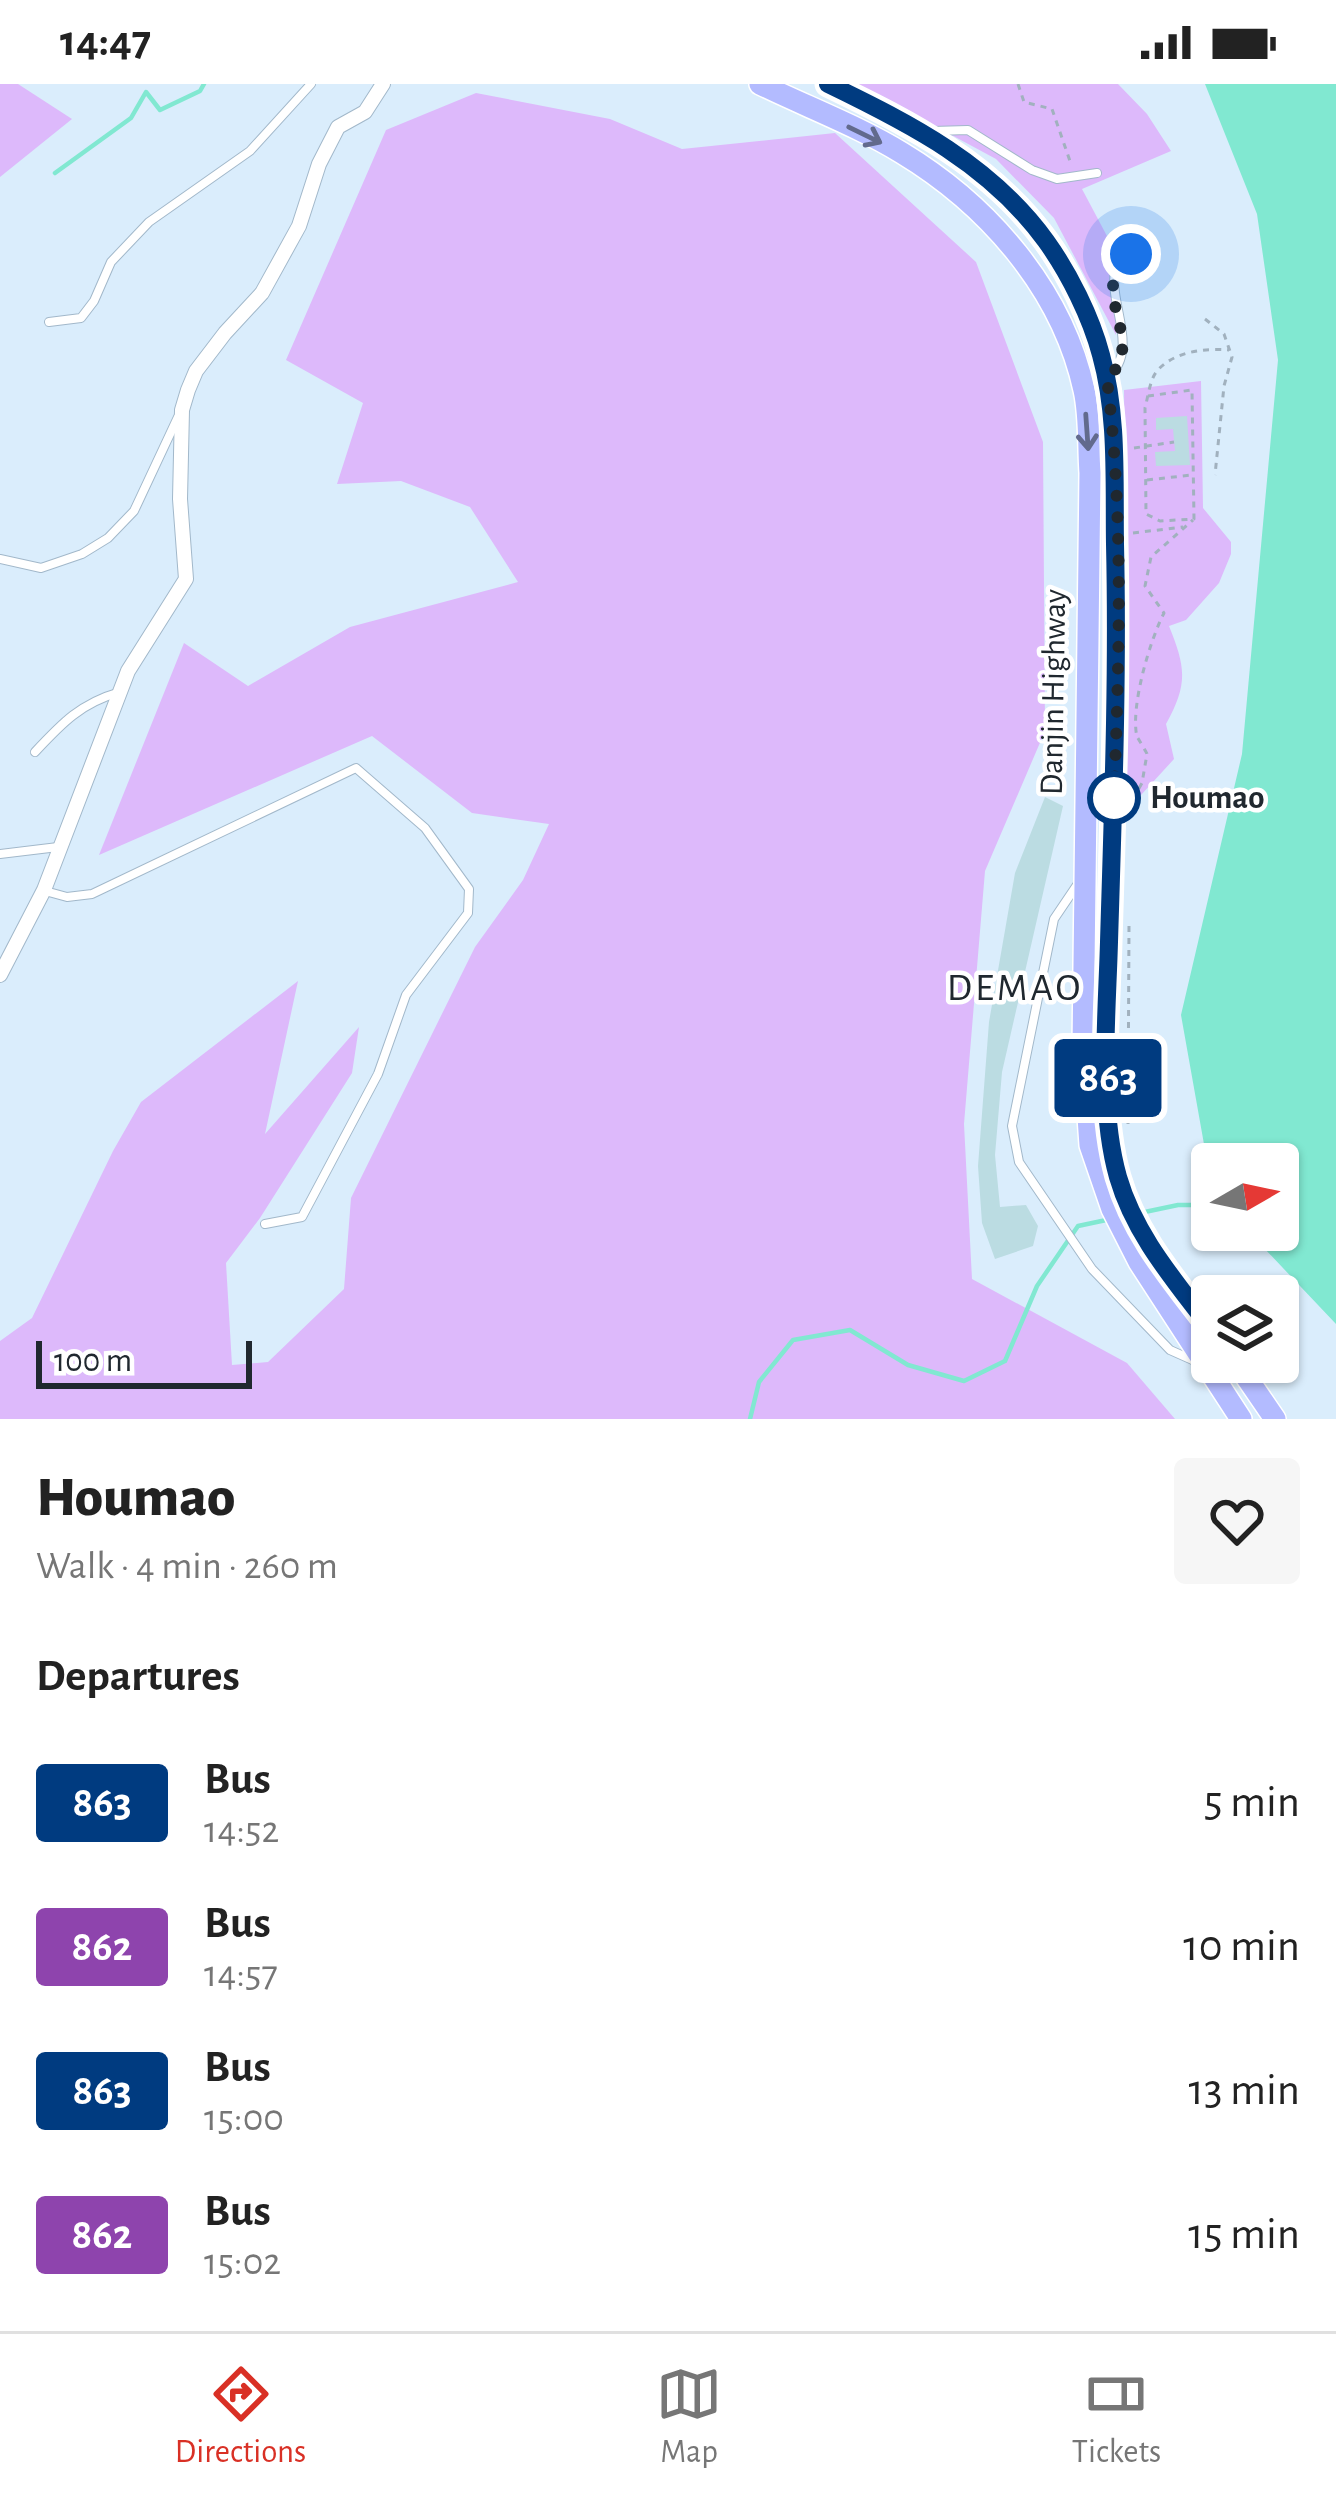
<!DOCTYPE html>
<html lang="en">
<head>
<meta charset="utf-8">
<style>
	body { margin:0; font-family:"Alegreya Sans",sans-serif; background:#f6f6f6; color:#222; height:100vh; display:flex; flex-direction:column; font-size:45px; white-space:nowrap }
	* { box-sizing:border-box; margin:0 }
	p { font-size:39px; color:#767676 }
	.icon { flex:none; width:66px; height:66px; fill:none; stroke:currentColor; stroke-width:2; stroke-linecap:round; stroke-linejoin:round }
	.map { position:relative; height:1335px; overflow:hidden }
	.panel { display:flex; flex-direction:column; background:#fff; flex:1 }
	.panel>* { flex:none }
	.badge { padding:0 24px; border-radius:9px; font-size:42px; line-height:78px }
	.needle { width:78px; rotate:81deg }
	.tools { position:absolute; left:1191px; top:1059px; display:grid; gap:24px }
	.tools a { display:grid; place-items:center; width:108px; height:108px; border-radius:12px; background:#fff; box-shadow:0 3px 9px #0004; font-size:60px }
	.scale { position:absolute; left:36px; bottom:30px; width:216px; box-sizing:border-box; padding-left:12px; border:6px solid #20282f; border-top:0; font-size:33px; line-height:42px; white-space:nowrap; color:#20282f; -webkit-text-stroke:9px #fff; paint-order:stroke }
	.you { position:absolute; width:60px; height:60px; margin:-30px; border:9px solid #fff; border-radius:50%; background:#1a73e8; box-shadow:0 0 0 18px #1a73e833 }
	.map>.badge { position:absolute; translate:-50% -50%; box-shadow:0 0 0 6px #fff }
	h2 { padding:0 36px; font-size:45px; line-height:108px }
	.round { display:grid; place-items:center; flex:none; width:126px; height:126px; border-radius:12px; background:#f6f6f6 }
	.summary { display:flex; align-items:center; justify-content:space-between; height:204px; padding:0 36px }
	h1 { font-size:57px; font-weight:800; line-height:90px }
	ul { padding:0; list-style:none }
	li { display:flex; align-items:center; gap:36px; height:144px; padding:0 36px }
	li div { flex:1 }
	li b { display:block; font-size:45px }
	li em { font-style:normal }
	li .badge { min-width:132px; font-weight:700; text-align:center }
	.status { display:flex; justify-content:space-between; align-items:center; height:84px; padding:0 60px; background:#fff; direction:ltr }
	.status svg { height:33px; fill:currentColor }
	.menu { display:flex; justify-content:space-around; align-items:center; height:168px; border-top:3px solid #e0e0e0; background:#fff; font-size:33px; color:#767676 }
	.menu a { display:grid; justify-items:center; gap:6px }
	.menu .selected { color:#d93025 }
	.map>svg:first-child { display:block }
	.green { fill:#ddb9fb }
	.water { fill:#81e8d1 }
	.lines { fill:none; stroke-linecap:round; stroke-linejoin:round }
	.stream { stroke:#81e8d1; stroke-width:4.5 }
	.building { fill:#bbdce2 }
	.lane-casing { stroke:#a2b8ca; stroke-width:10 }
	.street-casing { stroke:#a2b8ca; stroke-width:16 }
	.primary-casing { stroke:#fff; stroke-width:24 }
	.path { stroke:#a1b1be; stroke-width:3; stroke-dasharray:6 6; stroke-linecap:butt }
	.lane { stroke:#fff; stroke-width:8 }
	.street { stroke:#fff; stroke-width:14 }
	.primary { stroke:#b3bbff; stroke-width:21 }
	.oneway { stroke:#626a8d }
	.line-casing { stroke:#fff; stroke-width:27 }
	.line { stroke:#003b80; stroke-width:18 }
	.walk { stroke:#20282f; stroke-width:12; stroke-dasharray:0 21.6 }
	.stop-dot { fill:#fff; stroke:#003b80; stroke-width:6 }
	.labels { text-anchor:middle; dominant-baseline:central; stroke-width:9; stroke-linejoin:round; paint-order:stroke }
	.street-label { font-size:33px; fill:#20282f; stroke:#fff }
	.stop-label { font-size:33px; font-weight:bold; fill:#20282f; stroke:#fff; text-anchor:start }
	.quarter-label { font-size:39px; letter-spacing:3px; fill:#20282f; stroke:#fff }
</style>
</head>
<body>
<div class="status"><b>14:47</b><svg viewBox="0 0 49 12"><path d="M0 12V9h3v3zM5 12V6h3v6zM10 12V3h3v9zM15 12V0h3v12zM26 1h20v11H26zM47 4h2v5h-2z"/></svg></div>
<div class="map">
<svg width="1336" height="1335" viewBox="0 0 1336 1335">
	<rect width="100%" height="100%" fill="#daedfc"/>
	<g class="green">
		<polygon points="0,0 18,0 72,35 0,93"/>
		<polygon points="857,0 1118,0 1147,30 1171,67 1082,105 1116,169 1116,251 1054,134 996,75"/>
		<polygon points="476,9 610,35 682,65 835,49 976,178 1043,358 1045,647 985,787 964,1040 972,1195 1127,1279 1175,1335 0,1335 0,1257 32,1234 113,1067 141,1018 298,897 265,1050 359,943 352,989 260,1134 226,1179 232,1281 268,1278 344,1205 351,1114 475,863 523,796 549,740 472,729 372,652 99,771 184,559 248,602 350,543 518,498 470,423 401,397 337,400 363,319 286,276 386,46"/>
		<path d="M1201,297L1203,424L1231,458V470L1219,499L1186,536L1169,542C1186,584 1188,600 1166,640L1174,675L1141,711L1127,715L1124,306Z"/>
	</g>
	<polygon class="water" points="1205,0 1336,0 1336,1240 1247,1146 1278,1146 1278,1080 1212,1080 1212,1105 1181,931 1242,670 1278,276 1257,130"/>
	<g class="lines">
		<g class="stream">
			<polyline points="55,89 131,34 146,8 160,26 200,7 204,0"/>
			<polyline points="1140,1129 1178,1121 1209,1121"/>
			<polyline points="750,1335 759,1298 793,1256 850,1246 908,1281 964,1297 1005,1277 1037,1202 1078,1142 1111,1135"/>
		</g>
	</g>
	<g class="building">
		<polygon points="1187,332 1190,381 1156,382 1155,368 1175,367 1173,345 1156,346 1156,334"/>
		<polygon points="1045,713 1063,722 1002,988 995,1071 1000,1123 1026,1121 1038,1142 1033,1162 995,1175 982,1139 978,1082 989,938 1015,789"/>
	</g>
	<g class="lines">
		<g class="lane-casing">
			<g id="lane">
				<polyline points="933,47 968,46 1032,86 1057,95 1097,89"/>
				<polyline points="49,238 81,234 94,217 111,178 149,138 250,67 311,0"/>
				<path d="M1108,294C1140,264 1109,223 1115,187L1131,170"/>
				<polyline points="0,475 41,484 82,470 108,454 134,427 178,333"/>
				<path d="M35,668C62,639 81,619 120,608"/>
				<polyline points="0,770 58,763"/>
				<polyline points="1077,801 1054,835 1012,1042 1019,1078 1092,1185 1170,1266 1197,1278"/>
				<polyline points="45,807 67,813 92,810 356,684 425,744 469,805 468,829 406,911 378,990 302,1133 265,1140"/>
			</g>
		</g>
		<g class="street-casing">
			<polyline id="street" points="0,891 44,806 128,587 186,495 180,415 182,326 188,306 196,287 225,249 262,209 299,142 319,80 338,43 365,28 383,0"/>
		</g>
		<g class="primary-casing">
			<g id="primary">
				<path d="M760,0C807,23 858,42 902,69C988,121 1062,205 1084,306C1090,332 1088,362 1090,389L1083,964L1090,1061L1112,1125L1139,1178L1241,1335"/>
				<path d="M828,0C911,40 993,81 1047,158C1073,196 1097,246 1106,291C1118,347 1114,407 1115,464C1118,594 1114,725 1109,856C1106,932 1097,1017 1118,1092C1134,1151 1176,1198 1212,1246"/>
				<polyline points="1236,1278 1275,1335"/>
			</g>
		</g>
		<g class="path">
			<polyline points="1018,0 1024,18 1052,25 1071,80"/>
			<polyline points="1205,235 1224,250 1232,273 1224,302 1215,391"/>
			<path d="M1148,312L1192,306L1194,435L1160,437L1146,430L1145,324C1148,313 1150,295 1157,287C1174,267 1206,264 1229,266"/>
			<polyline points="1134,364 1174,358"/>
			<polyline points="1147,396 1192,391"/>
			<polyline points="1133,449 1183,443"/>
			<path d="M1133,715L1142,699L1147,670C1147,669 1138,654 1137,653C1130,623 1150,556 1164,529L1145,502L1151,473L1193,436"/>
			<polyline points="1128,1040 1129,840"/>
		</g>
		<use href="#lane" class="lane"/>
		<use href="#street" class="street"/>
		<use href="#primary" class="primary"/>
	</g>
	<defs><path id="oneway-shaft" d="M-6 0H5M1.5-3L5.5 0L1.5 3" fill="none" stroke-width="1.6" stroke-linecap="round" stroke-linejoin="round" transform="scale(3)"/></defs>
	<g class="oneway">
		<use href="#oneway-shaft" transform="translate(865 51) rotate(26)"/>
		<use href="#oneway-shaft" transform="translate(1087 348) rotate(86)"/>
	</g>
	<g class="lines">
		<g class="line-casing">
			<path id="line" d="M828,0C911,40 991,81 1046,157C1069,189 1091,233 1101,271C1118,332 1114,397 1115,460C1118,593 1113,725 1109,858C1107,932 1098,1022 1118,1093C1135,1152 1176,1198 1212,1246"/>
		</g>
		<use href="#line" class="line"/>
		<path class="walk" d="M1114,714C1119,576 1124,432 1107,295C1141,264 1107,229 1114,193C1116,184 1124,177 1131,170"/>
	</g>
	<circle class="stop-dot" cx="1114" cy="714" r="24"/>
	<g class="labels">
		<g class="street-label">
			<text transform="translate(1054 608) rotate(-89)">Danjin Highway</text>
		</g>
		<g class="stop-label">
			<text x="1150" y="714">Houmao</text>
		</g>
		<g class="quarter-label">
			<text x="1015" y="904">DEMAO</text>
		</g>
	</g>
</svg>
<div class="tools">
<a><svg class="needle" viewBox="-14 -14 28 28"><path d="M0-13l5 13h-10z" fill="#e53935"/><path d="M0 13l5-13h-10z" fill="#767676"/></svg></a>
<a><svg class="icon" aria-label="layers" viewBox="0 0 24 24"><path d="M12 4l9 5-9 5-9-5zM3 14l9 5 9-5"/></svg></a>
</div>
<div class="scale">100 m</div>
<div class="you" style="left:1131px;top:170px"></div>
<b class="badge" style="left:1108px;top:994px;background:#003b80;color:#fff">863</b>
</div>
<section class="panel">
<div class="summary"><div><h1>Houmao</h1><p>Walk · 4 min · 260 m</p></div><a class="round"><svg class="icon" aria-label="heart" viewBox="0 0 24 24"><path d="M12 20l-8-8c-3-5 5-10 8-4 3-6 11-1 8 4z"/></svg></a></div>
<h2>Departures</h2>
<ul>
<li><span class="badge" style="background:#003b80;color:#fff">863</span><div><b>Bus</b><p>14:52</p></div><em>5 min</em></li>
<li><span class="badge" style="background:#8e44ad;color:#fff">862</span><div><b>Bus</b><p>14:57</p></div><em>10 min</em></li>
<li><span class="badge" style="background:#003b80;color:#fff">863</span><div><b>Bus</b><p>15:00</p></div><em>13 min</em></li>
<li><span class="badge" style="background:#8e44ad;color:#fff">862</span><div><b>Bus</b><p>15:02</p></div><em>15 min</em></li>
</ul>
</section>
<nav class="menu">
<a class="selected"><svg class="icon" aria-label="directions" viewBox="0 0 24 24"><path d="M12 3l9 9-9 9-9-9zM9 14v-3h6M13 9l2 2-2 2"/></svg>Directions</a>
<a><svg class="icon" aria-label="map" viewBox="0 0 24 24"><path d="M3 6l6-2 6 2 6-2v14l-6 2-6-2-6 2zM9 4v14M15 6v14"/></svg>Map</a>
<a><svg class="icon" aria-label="tickets" viewBox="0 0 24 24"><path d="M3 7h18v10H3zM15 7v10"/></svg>Tickets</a>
</nav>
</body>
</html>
